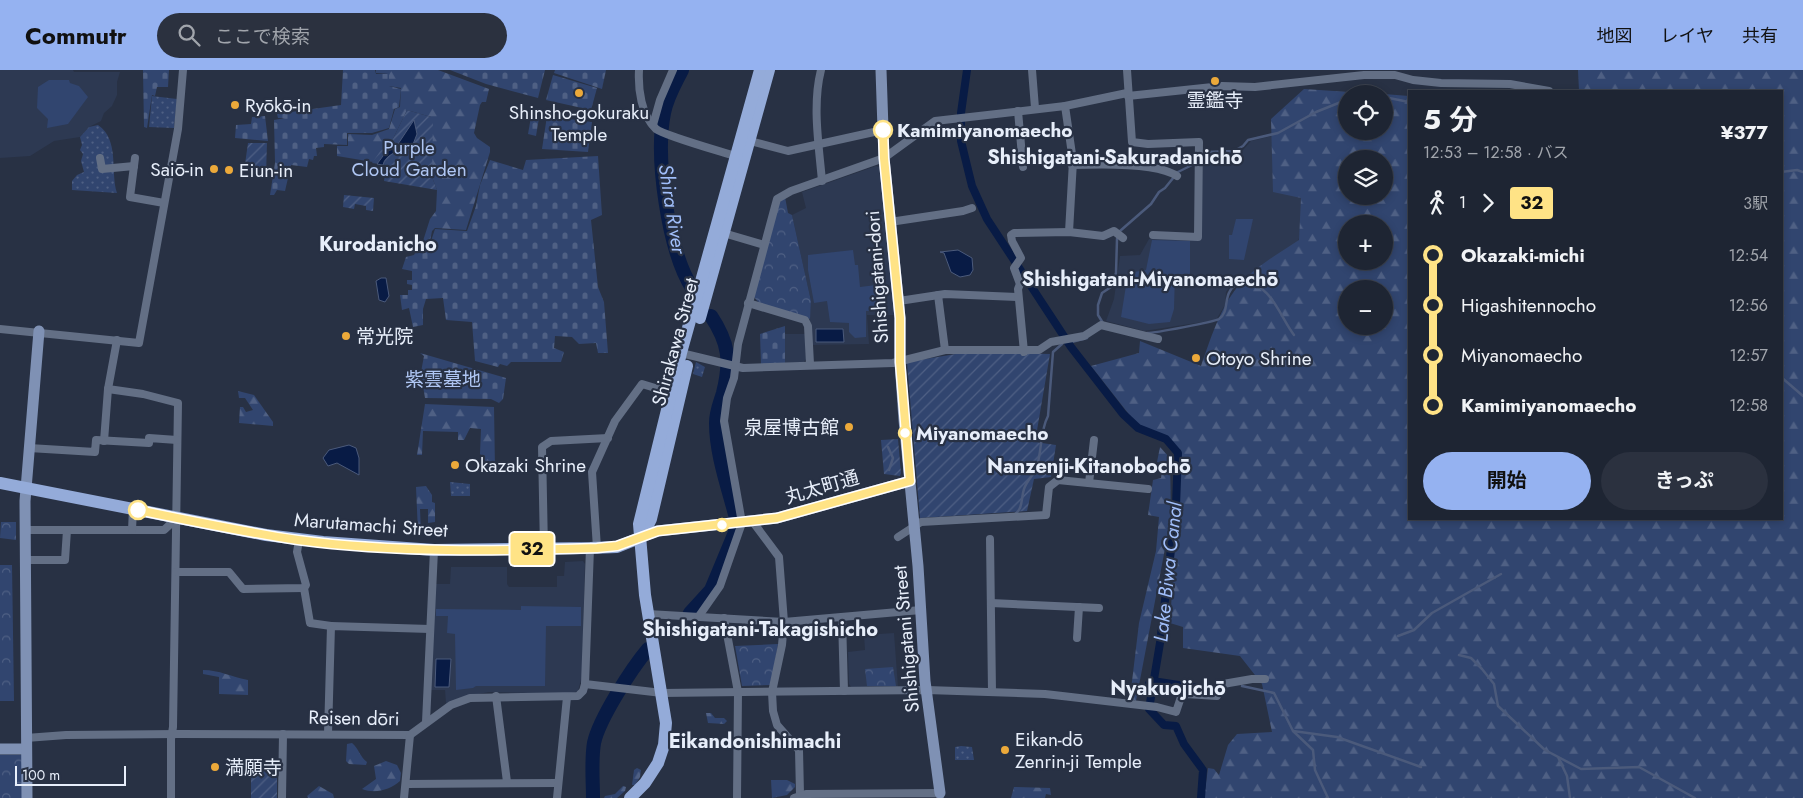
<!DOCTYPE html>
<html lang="ja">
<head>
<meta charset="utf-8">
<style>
	body { margin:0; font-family:Jost,"Noto Sans JP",sans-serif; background:#2b313f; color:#f1f3f6; height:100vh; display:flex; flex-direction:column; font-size:19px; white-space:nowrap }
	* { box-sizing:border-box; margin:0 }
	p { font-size:16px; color:#a1a5ac }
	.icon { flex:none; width:28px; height:28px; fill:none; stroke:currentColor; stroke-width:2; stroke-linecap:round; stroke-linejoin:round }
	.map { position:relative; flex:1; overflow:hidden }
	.side { position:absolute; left:1408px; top:20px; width:375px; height:430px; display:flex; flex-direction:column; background:#1e2533; border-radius:0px; box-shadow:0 2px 8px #0003,0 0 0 1px #3c424e }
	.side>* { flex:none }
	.badge { padding:0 10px; border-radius:4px; font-size:18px; line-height:32px }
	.fabs { position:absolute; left:1338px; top:15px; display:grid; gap:10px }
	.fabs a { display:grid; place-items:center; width:55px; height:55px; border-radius:50%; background:#1e2533; box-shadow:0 2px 8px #0003,0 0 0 1px #3c424e; font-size:25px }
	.scale { position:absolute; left:15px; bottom:12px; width:111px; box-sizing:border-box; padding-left:5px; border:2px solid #e7eefa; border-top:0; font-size:14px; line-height:18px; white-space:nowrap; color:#e7eefa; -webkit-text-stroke:4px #283144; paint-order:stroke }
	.map>.badge { position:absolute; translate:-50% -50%; box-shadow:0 0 0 2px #fff }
	.legs { display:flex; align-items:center; gap:8px; height:55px; padding:0 15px; font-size:16px }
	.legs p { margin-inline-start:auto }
	.overview { display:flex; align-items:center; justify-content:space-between; height:85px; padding:0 15px }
	h1 { font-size:28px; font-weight:700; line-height:38px }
	.action { display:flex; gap:10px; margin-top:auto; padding:10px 15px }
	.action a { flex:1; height:58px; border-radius:30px; background:#95b2f1; color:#111; font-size:20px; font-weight:700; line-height:58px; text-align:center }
	.action a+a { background:#2b313f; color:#f1f3f6 }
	ul { padding:0 15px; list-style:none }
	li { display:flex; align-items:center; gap:18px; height:50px; font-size:19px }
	li i { display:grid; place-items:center; width:8px; height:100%; margin:0 6px; background:currentColor }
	li i::after { content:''; width:12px; height:12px; margin:-6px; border:4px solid; border-radius:50%; background:#1e2533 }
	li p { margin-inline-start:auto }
	li:first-child i { background:linear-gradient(#0000 50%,currentColor 0) }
	li:last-child i { background:linear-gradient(currentColor 50%,#0000 0) }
	header { display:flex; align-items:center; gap:30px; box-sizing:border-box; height:70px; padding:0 25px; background:#95b2f1; color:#111 }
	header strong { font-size:24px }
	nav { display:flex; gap:28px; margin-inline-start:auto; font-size:18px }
	.search { width:350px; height:45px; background:#2b313f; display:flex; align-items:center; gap:12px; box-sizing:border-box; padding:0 18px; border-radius:28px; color:#a1a5ac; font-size:19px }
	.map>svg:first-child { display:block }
	.built { fill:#2d3952 }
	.grass { fill:url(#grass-dots) }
	.forest { fill:url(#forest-firs); fill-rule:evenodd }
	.cemetery { fill:url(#cemetery-stones) }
	.park { fill:url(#park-crowns) }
	.garden { fill:url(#garden-furrows) }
	.pitch { fill:#31456f }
	.water { fill:#081b45; stroke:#4b5a7b }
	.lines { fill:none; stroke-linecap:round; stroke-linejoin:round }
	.stream { stroke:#4b5a7b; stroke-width:2.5 }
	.canal { stroke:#081b45; stroke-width:8 }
	.river { stroke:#081b45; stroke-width:14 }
	.street { stroke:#636f85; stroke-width:8 }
	.secondary { stroke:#7f91b4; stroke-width:11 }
	.primary { stroke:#94abd9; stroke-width:12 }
	.line-1-casing { stroke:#fff; stroke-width:11 }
	.line-1 { stroke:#ffe386; stroke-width:8 }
	.poi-dot { fill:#eca93a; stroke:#283144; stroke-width:2 }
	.stop-1-dot { fill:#fff; stroke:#ffe386; stroke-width:2.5 }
	.labels { text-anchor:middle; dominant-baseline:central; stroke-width:4.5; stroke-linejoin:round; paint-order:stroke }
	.poi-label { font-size:19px; fill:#e7eefa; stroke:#283144; text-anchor:start }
	.stop-label { font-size:19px; font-weight:bold; fill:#e7eefa; stroke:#283144; text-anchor:start }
	.park-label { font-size:19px; fill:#afc6f3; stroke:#283144 }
	.street-label { font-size:19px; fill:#e7eefa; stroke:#283144 }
	.neighbourhood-label { font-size:20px; font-weight:bold; fill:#e7eefa; stroke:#283144 }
	.water-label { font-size:20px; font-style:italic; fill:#a1bffb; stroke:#283144 }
</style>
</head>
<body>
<header>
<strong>Commutr</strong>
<div class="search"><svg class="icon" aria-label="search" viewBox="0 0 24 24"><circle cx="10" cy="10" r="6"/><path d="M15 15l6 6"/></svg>ここで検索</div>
<nav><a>地図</a><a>レイヤ</a><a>共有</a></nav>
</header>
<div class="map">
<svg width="1803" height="728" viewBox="0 0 1803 728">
	<defs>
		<pattern id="grass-dots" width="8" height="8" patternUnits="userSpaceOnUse" patternTransform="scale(1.25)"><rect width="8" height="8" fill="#31456f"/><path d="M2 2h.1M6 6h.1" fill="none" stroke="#4f6084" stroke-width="1.8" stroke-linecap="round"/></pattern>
		<pattern id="forest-firs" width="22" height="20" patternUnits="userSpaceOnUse" patternTransform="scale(1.25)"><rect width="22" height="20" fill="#31456f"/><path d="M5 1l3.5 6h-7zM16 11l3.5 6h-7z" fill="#4f6084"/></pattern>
		<pattern id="cemetery-stones" width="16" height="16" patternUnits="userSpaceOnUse" patternTransform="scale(1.25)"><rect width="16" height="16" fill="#31456f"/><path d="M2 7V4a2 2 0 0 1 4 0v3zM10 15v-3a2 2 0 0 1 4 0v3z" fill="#4f6084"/></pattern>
		<pattern id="park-crowns" width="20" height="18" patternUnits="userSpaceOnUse" patternTransform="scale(1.25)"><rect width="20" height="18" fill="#31456f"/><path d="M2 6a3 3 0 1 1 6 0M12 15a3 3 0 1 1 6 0" fill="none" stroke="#4f6084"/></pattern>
		<pattern id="garden-furrows" width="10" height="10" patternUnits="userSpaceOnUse" patternTransform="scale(1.25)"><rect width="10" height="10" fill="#31456f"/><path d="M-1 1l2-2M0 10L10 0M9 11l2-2" fill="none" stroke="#4f6084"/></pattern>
	</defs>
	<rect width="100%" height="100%" fill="#283144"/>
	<g class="built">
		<polygon points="0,0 73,0 74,2 120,2 117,12 117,25 112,36 104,43 101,51 89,57 80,67 54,71 30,86 0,88"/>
		<polygon points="1272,66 1301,87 1301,159 1296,182 1249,212 1239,212 1230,216 1226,222 1225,235 1216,250 1144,261 1106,251 1114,229 1120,186 1140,185 1149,169 1201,169 1202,87 1243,80 1251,71"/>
		<polygon points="876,96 879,97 895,245 867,245 869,274 811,275 809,254 811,231 792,145 806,138 802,122"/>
		<polygon points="785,264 805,264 806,289 804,292 785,293"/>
		<polygon points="583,491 585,494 582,606 578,621 569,624 489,622 464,627 446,633 445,620 430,620 436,514 450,514 451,497 507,497 507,514 509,517 557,517 557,506 564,506 565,492"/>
		<polygon points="894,563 898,617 852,618 849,614 848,582 865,580 864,565"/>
	</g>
	<g class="grass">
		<polygon points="152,26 177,29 174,58 149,57"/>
		<path d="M98,55C120,70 110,102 117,123L72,120V111L77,105L84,102L81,91L83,84L80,80L82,75L80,67L89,57Z"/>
		<polygon points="696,292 705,297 702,307 693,304"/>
		<polygon points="450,412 470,414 470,426 451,426"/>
		<polygon points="961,676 972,677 974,690 955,690 955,677"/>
	</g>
	<g class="forest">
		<polygon points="376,0 438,0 489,19 486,32 482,32 480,35 474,63 477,68 490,77 490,82 466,160 435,158 432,161 430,171 425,173 423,171 430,149 436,141 437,120 432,107 431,47 407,40 389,77 373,92 337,86 337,76 348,76 348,64 372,65 389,59 395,39 400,37 401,18 389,16 389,4 376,3"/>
		<path d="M1578,0H1803V728H1204L1208,698L1214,699L1219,705L1228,675L1237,664L1272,662L1262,614L1240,586L1183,578V557L1170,553L1181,380L1135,352L1091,296L1139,283L1140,271L1201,296C1212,265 1223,227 1249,205C1264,192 1282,181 1299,170L1301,128L1273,122L1271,49L1304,19L1379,24H1346V61H1384V24L1409,26V449H1781V21H1579ZM1346,89H1384V126H1346ZM1346,154H1384V191H1346ZM1346,219H1384V256H1346Z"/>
		<polygon points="238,321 254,325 273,352 273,356 239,353 240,337 243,337 246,342 253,340 245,328 239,328"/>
		<polygon points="425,334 494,337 495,400 483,401 484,388 480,384 481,359 470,358 464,370 458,370 458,362 423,361 422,385 417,385"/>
		<polygon points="1160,377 1170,388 1171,447 1136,631 1130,628 1139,553 1156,481 1159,447 1148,445 1153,410 1161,408 1163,394 1157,392"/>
		<polygon points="426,416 432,425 432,432 435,433 435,452 428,453 428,439 420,439 421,463 418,462 416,417"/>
		<path d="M203,600C219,600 232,607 248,610V625L219,624V607L203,604Z"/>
		<polygon points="706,643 711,643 715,648 724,648 727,651 724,654 708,653"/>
		<path d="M352,673C359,679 360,687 367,692L366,695L349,694L346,691L347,674Z"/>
		<path d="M386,691L397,695L401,703L400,711C390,720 375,724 362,719L376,709L374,696Z"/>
		<polygon points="637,698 641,700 640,707 635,715 632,715 634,700"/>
		<polygon points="771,710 787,710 795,714 795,717 787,725 772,728"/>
		<polygon points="319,716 333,724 334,728 308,728 307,726"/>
		<polygon points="623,716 626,717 625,721 617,728 604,728 605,726 615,724"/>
		<polygon points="1014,717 1050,718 1051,725 1046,724 1045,728 1011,728"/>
	</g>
	<g class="cemetery">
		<polygon points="143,0 169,0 168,17 157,17 155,26 152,25 147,58 144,57"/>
		<polygon points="343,0 375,0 376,4 389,4 389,16 401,19 399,37 394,39 389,58 372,63 347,63 347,75 324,74 324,77 316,78 317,86 314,86 313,90 309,89 307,97 291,95 285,121 277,120 274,125 270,125 275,93 274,50 285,48 278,48 277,44 341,35"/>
		<polygon points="450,0 545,0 538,28 486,14"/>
		<polygon points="555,0 606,0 602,19 554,3"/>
		<polygon points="553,5 597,18 591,40 546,30"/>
		<polygon points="265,46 268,71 235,68 236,55 251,54 252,47"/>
		<polygon points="547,46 592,52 588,82 542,79"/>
		<polygon points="531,47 539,48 536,66 528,64"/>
		<polygon points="598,86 602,145 591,150 598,217 604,232 608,283 598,283 596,273 579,274 572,267 555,266 554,278 564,282 561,292 511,292 507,296 500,294 498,297 475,291 472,252 446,250 443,228 426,229 423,239 423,255 413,257 409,238 402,240 400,225 408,225 408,220 412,220 412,215 407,214 407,210 412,210 412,201 402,199 406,187 414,185 416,181 422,182 426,174 431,171 435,159 467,161 476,136 480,115 490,90 523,100 526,90"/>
		<polygon points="785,256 785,293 761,294 760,264"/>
		<polygon points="420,283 506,308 503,329 499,333 491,329 425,328 422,310 423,302 421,302 424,286"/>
	</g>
	<g class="park">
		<polygon points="785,127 788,143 792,145 811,231 810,249 760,234 753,226 779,133"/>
		<polygon points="1,452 16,452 16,470 0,468"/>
		<polygon points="0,495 12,495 14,631 0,631"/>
		<polygon points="778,574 771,615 742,616 735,576"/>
		<polygon points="893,597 896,616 867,616 865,599"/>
		<rect x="0" y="685" width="23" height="43"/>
	</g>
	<g class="garden">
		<polygon points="407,40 431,47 433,51 432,107 437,120 384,111 386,95 372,93 381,80 389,77"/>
		<polygon points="248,73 267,73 266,104 247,102 245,94"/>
		<polygon points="344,125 374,128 373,141 366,140 366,136 355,134 354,139 343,137"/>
		<polygon points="968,282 1050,284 1035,372 1056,375 1051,407 1034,409 1027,441 920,448 907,292"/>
		<polygon points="898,369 901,403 900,406 884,404 881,370"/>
		<polygon points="251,697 264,701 277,702 277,728 251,728"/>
	</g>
	<g class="pitch">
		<polygon points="49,10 69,10 70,13 79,16 88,27 68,54 47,58 48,49 37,38 38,17"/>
		<polygon points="1236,149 1253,149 1244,190 1229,189 1229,165 1232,165"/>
		<polygon points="1152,170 1190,171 1190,204 1175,204 1174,239 1170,252 1149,254 1121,247 1128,203 1146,200"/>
		<polygon points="853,180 855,195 858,195 860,217 876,215 885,222 887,240 866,241 866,267 855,268 849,262 849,253 830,252 827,231 814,233 808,200 808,185"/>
		<polygon points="521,536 581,537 581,556 546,556 545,616 476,616 473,618 456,620 455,564 447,563 448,546 436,546 436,539 521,540"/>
	</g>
	<g class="water">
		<path d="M414,50L417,64L412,77C402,79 385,84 383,95L377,94L386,82L396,77Z"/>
		<polygon points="958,180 972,188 973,200 970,205 960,207 951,202 944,183 940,182"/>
		<polygon points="381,208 386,208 389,226 385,232 379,230 376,211"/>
		<polygon points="816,259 843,259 844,272 816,272"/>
		<polygon points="349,375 356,378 359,388 359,405 337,393 328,396 323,388 329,380"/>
		<polygon points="436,589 451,589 449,617 435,617"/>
	</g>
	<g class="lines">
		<g class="stream">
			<polyline points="1384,27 1409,32"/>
			<polyline points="1207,82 1234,81 1243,76 1248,70 1278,63 1316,42 1346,30"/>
			<polyline points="1781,102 1797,100 1803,102"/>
			<polyline points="1103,253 1098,245 1098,235 1102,223 1111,217 1116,203 1117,169 1120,161 1151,134 1159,122 1165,118 1178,102 1194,94"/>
			<path d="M1147,263C1155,263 1214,252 1219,249C1229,242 1224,230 1230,221C1232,216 1238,214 1243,213C1270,211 1280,247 1294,265"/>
			<polyline points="1068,273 1087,268"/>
			<polyline points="1781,307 1803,326"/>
			<polyline points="888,377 893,388 889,400"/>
			<path d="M1015,444C1023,439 1021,428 1024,419C1027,410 1035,404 1037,396C1042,380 1040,361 1048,346L1053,282L1062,274"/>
			<polyline points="1398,566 1414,560 1432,543 1501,504"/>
			<polyline points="1459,585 1471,588 1482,599 1494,614 1498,636 1545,680 1581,699 1639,697 1695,728"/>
			<polyline points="1242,616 1274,623 1293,661 1313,680 1315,700 1328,728"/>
			<polyline points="1293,661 1337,667 1421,697"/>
			<polyline points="1558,687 1567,706 1570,728"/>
		</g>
		<polyline class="canal" points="967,0 961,43 961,71 972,116 987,149 1071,277 1123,344 1138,358 1166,369 1178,383 1176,436 1160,573 1149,639 1164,655 1176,656 1184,674 1203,700 1201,728"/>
		<g class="river">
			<path d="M682,0C675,14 667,27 664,43C655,87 668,180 692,218"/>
			<path d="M711,246C729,273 731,291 723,323C720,333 716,342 716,353C716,384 728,417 736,448"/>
			<polyline points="690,543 711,520 736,460"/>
			<polyline points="1152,614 1204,622"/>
			<path d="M593,728C593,710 591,691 594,673C599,649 632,598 648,579"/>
		</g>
		<g class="street">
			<path d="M639,0C638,19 641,45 656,59C665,66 723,82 738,87"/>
			<path d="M821,0C812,35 819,76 822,111"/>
			<polyline points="1032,0 1035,38"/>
			<polyline points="1127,0 1132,72 1148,74 1199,72 1198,167 1153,165"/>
			<polyline points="1128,26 1222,16 1255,17 1364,5 1395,5 1413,10 1441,13 1510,14 1549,21"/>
			<polyline points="1065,36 1073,91 1069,162"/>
			<polyline points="1018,41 1023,97"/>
			<polyline points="653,55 660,30 673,0"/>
			<polyline points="750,71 788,81 883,60"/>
			<polyline points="100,88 102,99 134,96"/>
			<polyline points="135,88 130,127 164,133"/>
			<path d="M1072,95C1098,94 1157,92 1177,106"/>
			<polyline points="890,152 963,141 972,138"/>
			<polyline points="720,162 764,175"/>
			<polyline points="1020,214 1014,198 1021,188 1012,171 1011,165 1014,163 1069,162 1103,166 1114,161 1123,168"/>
			<polyline points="938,225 945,280"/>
			<polyline points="899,231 945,224 1017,227"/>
			<polyline points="748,233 805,250 808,256 810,294"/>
			<polyline points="0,259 139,273 178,59 183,0"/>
			<polyline points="117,270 108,319 143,324 178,333 173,657 171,669 171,728"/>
			<polyline points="1024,282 1018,219 1020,214 1034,207"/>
			<polyline points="681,283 743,298 893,293 945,280 1039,280 1051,272 1084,266 1101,255 1158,269"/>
			<polyline points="104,371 108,319"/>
			<polyline points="29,378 95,382 96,370 149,373 149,368 177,370"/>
			<polyline points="1089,413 1094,370"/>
			<polyline points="753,452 779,487 784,552 782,575 772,622 773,641 777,655 799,680 800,724"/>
			<polyline points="25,460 164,460 177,448"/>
			<polyline points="132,460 133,439"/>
			<polyline points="898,467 921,452 1046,445 1049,417 1058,410 1148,419"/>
			<polyline points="990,469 992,622"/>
			<polyline points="597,478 592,402 615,351 642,314 675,324"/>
			<polyline points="544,479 542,377 551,371 608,368"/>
			<polyline points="25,490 65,490 67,460"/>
			<polyline points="176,502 229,502 243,519 304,518 306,515 297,482 299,470"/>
			<polyline points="304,518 310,553 331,556"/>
			<polyline points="991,533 1099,538"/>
			<polyline points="648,544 784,552 921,540"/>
			<polyline points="699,546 720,516 742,453 724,351 727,328 734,308 738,274 777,129 791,121 884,88 935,51 1065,36 1127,23"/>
			<polyline points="724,548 738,622 737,728"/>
			<polyline points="842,548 844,621"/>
			<polyline points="1077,568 1079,537"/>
			<polyline points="585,614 662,623 927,620 1045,624 1157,637 1176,642 1181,627 1186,624 1217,626 1219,617 1223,614 1252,609 1265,609"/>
			<polyline points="496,626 507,712"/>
			<polyline points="426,652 434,480"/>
			<polyline points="328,664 331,556 430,559"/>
			<polyline points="26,668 66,665 179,664 410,665 451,635 470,628 578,626 583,621 585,614 590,478"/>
			<polyline points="407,714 558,713"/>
			<polyline points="282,728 283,664"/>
			<polyline points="404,728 410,665"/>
			<polyline points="557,728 567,627"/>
			<polyline points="794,728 806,724 940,723 940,726"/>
		</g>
		<g class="secondary">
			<polyline points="881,0 884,88 900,248 900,292 904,350 918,496 925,611 940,723"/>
			<polyline points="642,467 657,461 777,448 910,411"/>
			<polyline points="0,679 26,679"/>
			<polyline points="27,728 25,431 39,261"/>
		</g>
		<g class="primary">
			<polyline points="700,248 769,0"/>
			<polyline points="0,413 266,465 323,472 434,480 590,478 617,477 642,467"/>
			<polyline points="642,467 651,449 687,296"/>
			<polyline points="630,728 645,713 658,693 664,675 666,653 645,525 639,454 681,283 760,0"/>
		</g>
	</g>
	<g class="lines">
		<g class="line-1-casing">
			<path id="line-1" d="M138,440C191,451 244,462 298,470C396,483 498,481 597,478L617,476L658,461L777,448L910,411L900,292V248L884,88L883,60"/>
		</g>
		<use href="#line-1" class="line-1"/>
	</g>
	<g class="poi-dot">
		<circle cx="1215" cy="11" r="5"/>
		<circle cx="579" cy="23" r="5"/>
		<circle cx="235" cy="35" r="5"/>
		<circle cx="214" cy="99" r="5"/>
		<circle cx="229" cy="100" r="5"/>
		<circle cx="346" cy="266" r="5"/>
		<circle cx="1196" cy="288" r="5"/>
		<circle cx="849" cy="357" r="5"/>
		<circle cx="455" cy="395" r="5"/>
		<circle cx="1005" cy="680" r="5"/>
		<circle cx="215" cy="697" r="5"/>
	</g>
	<g class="stop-1-dot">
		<circle cx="883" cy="60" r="9"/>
		<circle cx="905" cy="363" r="6"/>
		<circle cx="138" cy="440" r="9"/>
		<circle cx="722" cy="455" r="6"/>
	</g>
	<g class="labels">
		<g class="poi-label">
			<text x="1215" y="30" text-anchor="middle">霊鑑寺</text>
			<text x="245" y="35">Ryōkō-in</text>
			<text x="579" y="42" text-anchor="middle">Shinsho-gokuraku<tspan x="579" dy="22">Temple</tspan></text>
			<text x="204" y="99" text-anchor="end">Saiō-in</text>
			<text x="239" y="100">Eiun-in</text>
			<text x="356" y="266">常光院</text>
			<text x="1206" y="288">Otoyo Shrine</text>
			<text x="839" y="357" text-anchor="end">泉屋博古館</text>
			<text x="465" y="395">Okazaki Shrine</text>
			<text x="1015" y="669">Eikan-dō<tspan x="1015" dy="22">Zenrin-ji Temple</tspan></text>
			<text x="225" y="697">満願寺</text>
		</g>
		<g class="stop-label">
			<text x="897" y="60">Kamimiyanomaecho</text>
			<text x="916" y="363">Miyanomaecho</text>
		</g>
		<g class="park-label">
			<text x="409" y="77">Purple<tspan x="409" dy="22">Cloud Garden</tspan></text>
			<text x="443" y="309">紫雲墓地</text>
		</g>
		<g class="street-label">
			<text transform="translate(877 207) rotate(-94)">Shishigatani-dori</text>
			<text transform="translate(675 272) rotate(-75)">Shirakawa Street</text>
			<text transform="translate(822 417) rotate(-16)">丸太町通</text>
			<text transform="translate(371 455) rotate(4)">Marutamachi Street</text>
			<text transform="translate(906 569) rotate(-95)">Shishigatani Street</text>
			<text transform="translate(354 648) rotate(1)">Reisen dōri</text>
		</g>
		<g class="neighbourhood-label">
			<text x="1115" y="87">Shishigatani-Sakuradanichō</text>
			<text x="378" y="174">Kurodanicho</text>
			<text x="1150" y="209">Shishigatani-Miyanomaechō</text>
			<text x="1089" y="396">Nanzenji-Kitanobochō</text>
			<text x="760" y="559">Shishigatani-Takagishicho</text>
			<text x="1168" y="618">Nyakuojichō</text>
			<text x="755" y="671">Eikandonishimachi</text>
		</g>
		<g class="water-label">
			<text transform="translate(672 139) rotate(81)">Shira River</text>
			<text transform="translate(1168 502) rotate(-84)">Lake Biwa Canal</text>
		</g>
	</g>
</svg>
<div class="fabs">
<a><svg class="icon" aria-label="locate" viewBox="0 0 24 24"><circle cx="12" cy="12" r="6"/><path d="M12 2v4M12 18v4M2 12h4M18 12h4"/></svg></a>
<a><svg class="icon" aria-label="layers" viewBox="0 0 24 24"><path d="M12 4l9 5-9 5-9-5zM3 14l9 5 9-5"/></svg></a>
<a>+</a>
<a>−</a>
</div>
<div class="scale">100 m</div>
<b class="badge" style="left:532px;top:479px;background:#ffe386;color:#111">32</b>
<section class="side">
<div class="overview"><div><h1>5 分</h1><p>12:53 – 12:58 · バス</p></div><b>¥377</b></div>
<div class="legs"><svg class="icon" aria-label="walk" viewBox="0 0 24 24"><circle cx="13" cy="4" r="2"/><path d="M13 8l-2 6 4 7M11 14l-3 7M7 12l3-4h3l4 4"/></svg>1<svg class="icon" aria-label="forward" viewBox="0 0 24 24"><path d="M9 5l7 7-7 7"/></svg><b class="badge" style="background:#ffe386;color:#111">32</b><p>3駅</p></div>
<ul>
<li><i style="color:#ffe386"></i><b>Okazaki-michi</b><p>12:54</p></li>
<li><i style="color:#ffe386"></i><span>Higashitennocho</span><p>12:56</p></li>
<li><i style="color:#ffe386"></i><span>Miyanomaecho</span><p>12:57</p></li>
<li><i style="color:#ffe386"></i><b>Kamimiyanomaecho</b><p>12:58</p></li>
</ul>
<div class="action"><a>開始</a><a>きっぷ</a></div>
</section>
</div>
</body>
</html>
